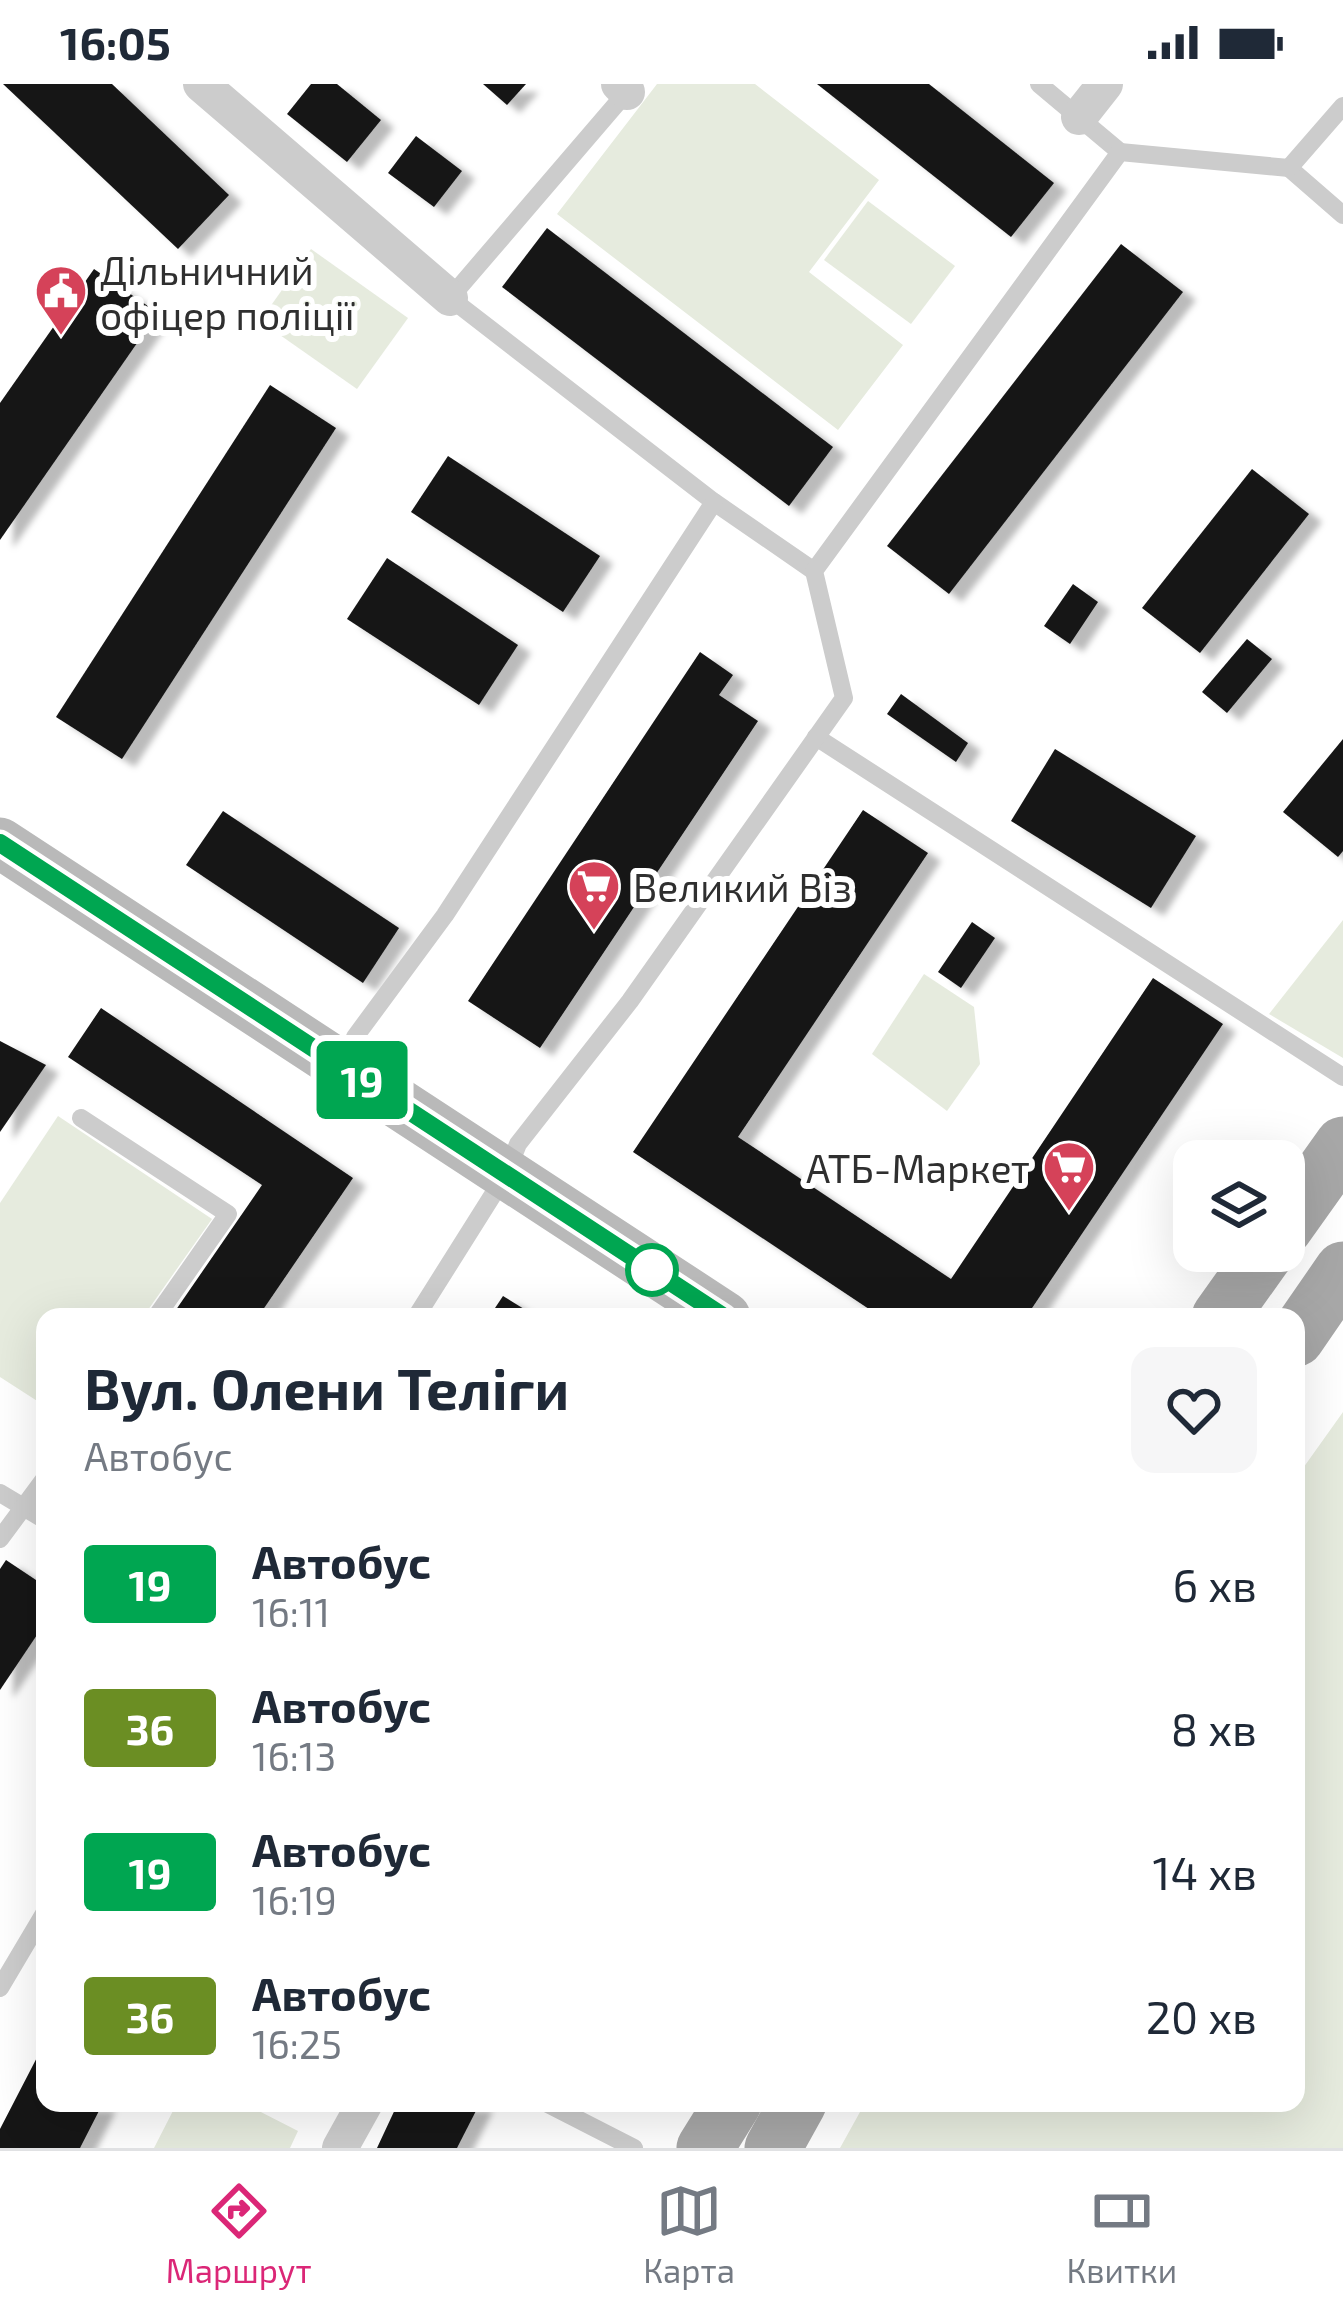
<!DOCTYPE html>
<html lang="uk">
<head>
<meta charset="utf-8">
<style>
	body { margin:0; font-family:"Exo 2",sans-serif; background:#f6f6f7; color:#1f2937; height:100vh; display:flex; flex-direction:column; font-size:45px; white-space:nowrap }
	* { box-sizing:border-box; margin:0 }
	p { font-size:39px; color:#747a83 }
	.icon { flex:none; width:66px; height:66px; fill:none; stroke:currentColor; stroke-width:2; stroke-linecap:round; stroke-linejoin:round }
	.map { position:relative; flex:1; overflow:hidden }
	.panel { position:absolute; left:36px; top:1224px; width:1269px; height:804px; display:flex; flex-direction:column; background:#fff; border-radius:24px; box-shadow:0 12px 48px #0002 }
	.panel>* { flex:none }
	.badge { padding:0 24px; border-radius:9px; font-size:42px; line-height:78px }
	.controls { position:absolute; left:1173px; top:1056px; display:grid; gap:24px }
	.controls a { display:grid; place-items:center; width:132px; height:132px; border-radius:24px; background:#fff; box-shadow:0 12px 48px #0002; font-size:60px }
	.map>.badge { position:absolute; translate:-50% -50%; box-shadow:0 0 0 6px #fff }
	.round { display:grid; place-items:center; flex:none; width:126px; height:126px; border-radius:24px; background:#f6f6f7 }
	.summary { display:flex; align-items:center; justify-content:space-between; height:204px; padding:0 48px }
	h1 { font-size:57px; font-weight:700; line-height:90px }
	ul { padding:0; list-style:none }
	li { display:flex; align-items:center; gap:36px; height:144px; padding:0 48px }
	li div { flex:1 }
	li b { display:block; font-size:45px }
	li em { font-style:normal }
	li .badge { min-width:132px; font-weight:700; text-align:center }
	.status { display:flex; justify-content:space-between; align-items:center; height:84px; padding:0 60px; background:#fff; direction:ltr }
	.status svg { height:33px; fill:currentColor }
	.tabs { display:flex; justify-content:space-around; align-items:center; height:168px; border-top:3px solid #e0e1e3; background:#fff; font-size:33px; color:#747a83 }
	.tabs a { display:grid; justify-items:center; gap:6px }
	.tabs .selected { color:#db2777 }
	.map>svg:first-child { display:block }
	.green { fill:#e6ebde }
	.building { fill:#161616; filter:url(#shadow) }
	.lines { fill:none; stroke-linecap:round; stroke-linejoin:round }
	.service { stroke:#ccc; stroke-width:18 }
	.minor { stroke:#ccc; stroke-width:36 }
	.secondary { stroke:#b9b9b9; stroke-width:51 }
	.primary { stroke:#a7a7a7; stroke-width:57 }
	.line-casing { stroke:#fff; stroke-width:27 }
	.line { stroke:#00a651; stroke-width:18 }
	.stop-dot { fill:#fff; stroke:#00a651; stroke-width:6 }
	.labels { text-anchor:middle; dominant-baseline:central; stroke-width:12; stroke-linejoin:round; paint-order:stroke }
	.poi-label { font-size:39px; fill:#2f2f2f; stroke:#fff; text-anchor:start }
</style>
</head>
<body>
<div class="status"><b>16:05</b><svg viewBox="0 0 49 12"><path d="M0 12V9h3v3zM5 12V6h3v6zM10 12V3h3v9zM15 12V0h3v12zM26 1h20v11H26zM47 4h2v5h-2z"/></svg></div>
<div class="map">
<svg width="1343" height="2064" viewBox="0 0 1343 2064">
	<defs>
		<filter id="shadow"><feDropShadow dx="13" dy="8" stdDeviation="3" flood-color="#0004"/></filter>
	</defs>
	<rect width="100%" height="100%" fill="#fff"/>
	<g class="green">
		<polygon points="657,0 755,0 879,96 809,188 903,261 838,346 557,130"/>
		<polygon points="868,117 955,182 911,240 824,176"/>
		<polygon points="311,165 408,234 357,305 260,237"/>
		<polygon points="1343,836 1343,974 1269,930"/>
		<polygon points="924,890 974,923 980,980 947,1027 872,970"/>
		<polygon points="58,1032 212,1135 143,1233 45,1233 45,1322 0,1293 0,1119"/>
		<polygon points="1343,1328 1343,2064 840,2064 865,2019 1296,2019 1296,1394"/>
		<polygon points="177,2019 243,2019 298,2047 290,2064 154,2064"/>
	</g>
	<g class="building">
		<polygon points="3,0 112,0 229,111 178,165"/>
		<polygon points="311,0 337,0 381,36 347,78 287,30"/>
		<polygon points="483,0 526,0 507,21"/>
		<polygon points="817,0 929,0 1054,99 1011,153"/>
		<polygon points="416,52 462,87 434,123 388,89"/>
		<polygon points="547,144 833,363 789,422 502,203"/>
		<polygon points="1121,160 1183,208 949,510 887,462"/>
		<polygon points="94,185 158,229 0,456 0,319"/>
		<polygon points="270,301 336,344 122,675 56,633"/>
		<polygon points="448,372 600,472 563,528 411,428"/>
		<polygon points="1252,385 1309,430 1200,569 1142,524"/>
		<polygon points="387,474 518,561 479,621 347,535"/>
		<polygon points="1073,500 1098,518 1070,560 1044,542"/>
		<polygon points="1247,555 1272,575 1227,629 1202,608"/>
		<polygon points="700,568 733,591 719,611 758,637 540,964 468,917"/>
		<polygon points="901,610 968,659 956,678 887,630"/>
		<polygon points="1343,655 1343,767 1338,773 1283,728"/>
		<polygon points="1055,665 1196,752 1151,824 1011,737"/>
		<polygon points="863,726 928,769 738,1053 951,1195 1153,894 1223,940 1026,1233 881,1233 633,1068"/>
		<polygon points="223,727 399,844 363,899 186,781"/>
		<polygon points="972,838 995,854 961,904 938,888"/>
		<polygon points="101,924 353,1094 258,1233 171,1233 262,1101 68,973"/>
		<polygon points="0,957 46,981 0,1048"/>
		<polygon points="503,1212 537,1233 489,1233"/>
		<polygon points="6,1476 45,1502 45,1539 0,1606 0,1485"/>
		<polygon points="45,1958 45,2019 103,2019 80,2064 0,2064 0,2045"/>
		<polygon points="398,2019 480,2019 457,2064 377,2064"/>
	</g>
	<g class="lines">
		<g class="service">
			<polyline points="1039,0 1120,68"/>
			<polyline points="631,3 450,214 714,418 814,487"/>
			<polyline points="1289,84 1343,131"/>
			<polyline points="816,653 1343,993"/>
			<polyline points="346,980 355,953 445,831 714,418"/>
			<polyline points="81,1034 228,1130 156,1233"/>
			<polyline points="416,1233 506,1090 518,1060 630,917 844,614 814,487 1120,68 1289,84 1343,22"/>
			<polyline points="0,1409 45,1436"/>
			<polyline points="0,1455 45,1394"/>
			<polyline points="0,1904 45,1828"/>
			<polyline points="546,2019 634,2064"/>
		</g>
		<g class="minor">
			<polyline points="201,0 450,214"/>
			<polyline points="619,0 627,8"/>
			<polyline points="1079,33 1105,0"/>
			<polyline points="340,2064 365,2019"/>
		</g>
		<polyline class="secondary" points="0,759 725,1233"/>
		<g class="primary">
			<polyline points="1284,1144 1343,1061"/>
			<polyline points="1220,1233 1267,1167"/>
			<polyline points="1296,1254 1343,1186"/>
			<polyline points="705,2064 733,2019"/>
			<polyline points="773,2064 798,2019"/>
		</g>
	</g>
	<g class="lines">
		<g class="line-casing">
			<polyline id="line" points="0,759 724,1233"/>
		</g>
		<use href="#line" class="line"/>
	</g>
	<defs>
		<g id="civic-pin" transform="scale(2.7)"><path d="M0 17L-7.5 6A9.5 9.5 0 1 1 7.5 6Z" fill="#d54259" stroke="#fff"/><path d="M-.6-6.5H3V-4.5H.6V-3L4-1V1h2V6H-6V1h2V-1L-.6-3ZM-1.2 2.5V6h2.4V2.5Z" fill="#fff"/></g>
		<g id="supermarket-pin" transform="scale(2.7)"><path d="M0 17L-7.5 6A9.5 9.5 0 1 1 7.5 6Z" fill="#d54259" stroke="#fff"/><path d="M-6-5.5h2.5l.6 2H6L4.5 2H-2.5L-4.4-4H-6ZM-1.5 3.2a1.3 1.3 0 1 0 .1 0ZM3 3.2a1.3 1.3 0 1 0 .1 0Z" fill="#fff"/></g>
	</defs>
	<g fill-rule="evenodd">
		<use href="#civic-pin" x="61" y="207"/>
		<use href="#supermarket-pin" x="594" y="802"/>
		<use href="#supermarket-pin" x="1069" y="1083"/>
	</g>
	<circle class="stop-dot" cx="652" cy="1186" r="24"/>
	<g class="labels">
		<g class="poi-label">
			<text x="100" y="185">Дільничний<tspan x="100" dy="45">офіцер поліції</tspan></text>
			<text x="633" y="802">Великий Віз</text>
			<text x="1030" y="1083" text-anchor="end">АТБ-Маркет</text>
		</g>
	</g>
</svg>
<div class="controls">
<a><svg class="icon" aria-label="layers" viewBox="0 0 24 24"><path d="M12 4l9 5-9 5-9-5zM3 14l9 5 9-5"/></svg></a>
</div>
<b class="badge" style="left:362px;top:996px;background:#00a651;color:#fff">19</b>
<section class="panel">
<div class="summary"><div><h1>Вул. Олени Теліги</h1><p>Автобус</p></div><a class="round"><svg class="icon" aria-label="heart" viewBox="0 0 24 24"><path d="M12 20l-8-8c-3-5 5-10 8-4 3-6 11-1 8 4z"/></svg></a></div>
<ul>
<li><span class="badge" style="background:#00a651;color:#fff">19</span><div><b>Автобус</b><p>16:11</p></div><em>6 хв</em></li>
<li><span class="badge" style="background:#6b8e23;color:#fff">36</span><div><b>Автобус</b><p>16:13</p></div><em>8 хв</em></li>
<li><span class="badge" style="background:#00a651;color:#fff">19</span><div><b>Автобус</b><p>16:19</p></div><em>14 хв</em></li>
<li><span class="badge" style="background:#6b8e23;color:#fff">36</span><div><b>Автобус</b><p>16:25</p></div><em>20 хв</em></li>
</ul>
</section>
</div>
<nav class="tabs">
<a class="selected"><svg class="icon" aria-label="directions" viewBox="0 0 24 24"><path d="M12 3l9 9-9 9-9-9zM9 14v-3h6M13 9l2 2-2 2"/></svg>Маршрут</a>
<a><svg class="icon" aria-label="map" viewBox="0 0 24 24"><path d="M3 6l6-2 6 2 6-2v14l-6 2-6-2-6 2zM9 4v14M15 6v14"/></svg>Карта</a>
<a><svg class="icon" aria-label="tickets" viewBox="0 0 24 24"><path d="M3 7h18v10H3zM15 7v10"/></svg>Квитки</a>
</nav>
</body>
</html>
